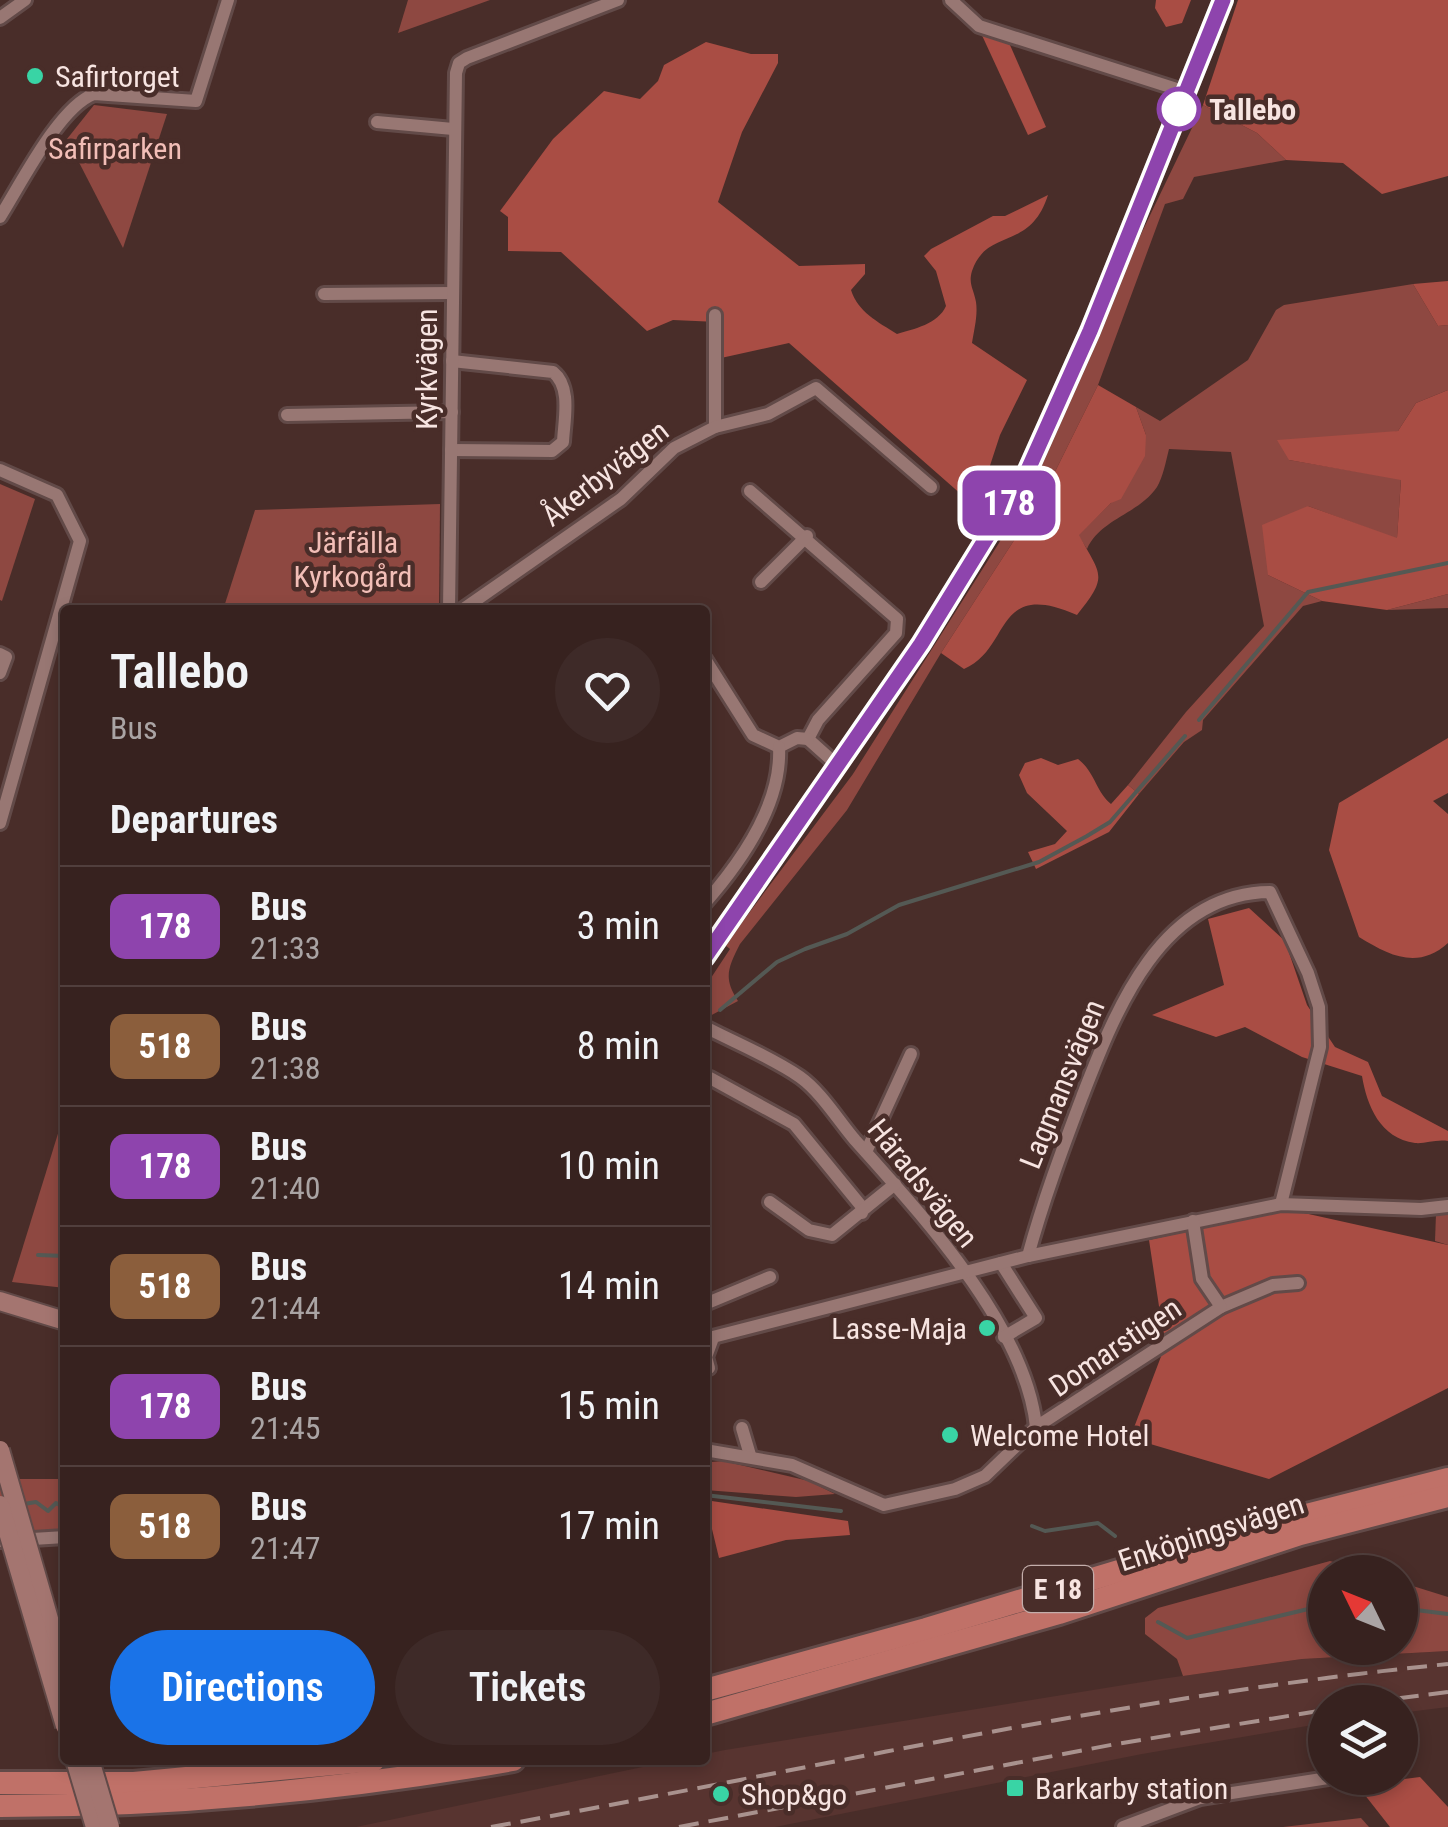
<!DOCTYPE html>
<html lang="en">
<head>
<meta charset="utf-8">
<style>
	body { margin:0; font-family:"Roboto Condensed",sans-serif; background:#3e2a28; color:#f1f3f6; height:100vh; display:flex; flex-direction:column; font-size:38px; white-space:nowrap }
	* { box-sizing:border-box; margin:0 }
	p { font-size:32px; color:#aaa4a4 }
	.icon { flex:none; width:55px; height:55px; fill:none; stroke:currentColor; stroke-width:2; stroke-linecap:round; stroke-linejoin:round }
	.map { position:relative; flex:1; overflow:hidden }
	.details { position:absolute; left:60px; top:605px; width:650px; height:1160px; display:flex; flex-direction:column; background:#37221f; border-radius:10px; box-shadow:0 5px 15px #0003,0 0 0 2px #513f3d }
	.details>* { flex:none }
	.badge { padding:0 20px; border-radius:15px; font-size:35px; line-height:65px }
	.needle { width:65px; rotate:313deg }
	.controls { position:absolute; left:1308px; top:1555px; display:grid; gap:20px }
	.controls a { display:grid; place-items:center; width:110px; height:110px; border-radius:50%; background:#37221f; box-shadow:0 5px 15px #0003,0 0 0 2px #513f3d; font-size:50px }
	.map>.badge { position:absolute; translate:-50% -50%; box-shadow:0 0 0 5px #fff }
	h2 { padding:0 50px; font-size:38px; line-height:90px }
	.round { display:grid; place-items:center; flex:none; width:105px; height:105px; border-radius:52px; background:#3e2a28 }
	.headline { display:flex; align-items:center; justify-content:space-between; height:170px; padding:0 50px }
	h1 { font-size:48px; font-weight:600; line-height:75px }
	.cta { display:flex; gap:20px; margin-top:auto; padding:20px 50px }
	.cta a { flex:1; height:115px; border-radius:60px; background:#1a73e8; color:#fff; font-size:40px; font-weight:600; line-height:115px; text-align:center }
	.cta a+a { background:#3e2a28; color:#f1f3f6 }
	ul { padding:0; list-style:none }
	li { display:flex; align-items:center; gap:30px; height:120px; padding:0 50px; border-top:2px solid #513f3d }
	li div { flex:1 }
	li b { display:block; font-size:38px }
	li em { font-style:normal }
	li .badge { min-width:110px; font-weight:700; text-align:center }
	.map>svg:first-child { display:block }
	.built { fill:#583430 }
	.green { fill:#8e4841 }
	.forest { fill:#a94d44 }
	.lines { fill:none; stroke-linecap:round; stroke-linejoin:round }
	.stream { stroke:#545954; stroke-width:4 }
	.street-casing { stroke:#624a48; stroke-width:18 }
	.secondary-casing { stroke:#624a48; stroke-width:22 }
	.highway-casing { stroke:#624a48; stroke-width:28 }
	.street { stroke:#987773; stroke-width:12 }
	.secondary { stroke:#a47570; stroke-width:18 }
	.highway { stroke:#c07168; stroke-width:22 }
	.rail { stroke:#a9928e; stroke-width:4; stroke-dasharray:20 10; stroke-linecap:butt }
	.secondary-bridge-casing { stroke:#624a48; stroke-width:22; stroke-linecap:butt }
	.secondary-bridge { stroke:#a47570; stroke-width:18 }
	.line-casing { stroke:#fff; stroke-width:22 }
	.line { stroke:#8e44ad; stroke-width:15 }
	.poi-dot { fill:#39d4a5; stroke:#492d29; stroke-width:4 }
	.stop-dot { fill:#fff; stroke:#8e44ad; stroke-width:5 }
	.labels { text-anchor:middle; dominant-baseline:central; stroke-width:9; stroke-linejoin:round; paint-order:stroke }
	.shield { fill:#492d29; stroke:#c3adaa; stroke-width:2.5 }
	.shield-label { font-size:28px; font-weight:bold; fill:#f7e4e1 }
	.poi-label { font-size:30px; fill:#f7e4e1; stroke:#492d29; text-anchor:start }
	.stop-label { font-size:30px; font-weight:bold; fill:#f7e4e1; stroke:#492d29; text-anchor:start }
	.park-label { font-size:30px; fill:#f2beb7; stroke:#492d29 }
	.street-label { font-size:30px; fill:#f7e4e1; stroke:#492d29 }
</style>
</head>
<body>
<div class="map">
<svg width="1448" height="1827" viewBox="0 0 1448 1827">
	<rect width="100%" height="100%" fill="#492d29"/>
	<polygon class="built" points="1448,1651 1448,1707 1400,1713 1400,1702 1325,1702 1325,1723 1142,1754 775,1827 356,1827 676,1760 705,1760 705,1754 725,1750 1161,1679 1302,1659"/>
	<g class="green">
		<polygon points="408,0 490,0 398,33"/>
		<polygon points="94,105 167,114 123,248 67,139"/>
		<path d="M1203,105L1257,133L1286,160L1194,177L1183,199L1165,204L1098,385L1044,494L941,653L847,810L740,944C728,968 723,978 738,1001L706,1018L705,987L730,949L725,945L853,774L999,543L1046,455L1141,234Z"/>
		<path d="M1413,284L1438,326L1448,325V390L1416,403L1398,431L1289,460L1401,479L1397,539L1308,506L1268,575L1322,601L1303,606L1203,720L1202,730L1184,742L1139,794L1128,785L1186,712L1264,626L1231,452L1169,449C1166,461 1163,477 1157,487C1139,514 1100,519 1087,549L1078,535L1111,503L1146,435L1136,407L1160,421L1248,360L1276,310L1284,305Z"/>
		<polygon points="0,484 35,499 2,601 0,600"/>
		<polygon points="440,504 439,610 223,610 255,510"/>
		<polygon points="1448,594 1448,608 1387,610"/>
		<polygon points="65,1111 65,1288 12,1282"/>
		<polygon points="1448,1212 1448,1245 1435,1241 1436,1214"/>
		<polygon points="723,1461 809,1481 835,1494 796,1497 705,1490 705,1471 711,1462"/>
		<polygon points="0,1479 65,1479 65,1532 0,1537"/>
		<polygon points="1330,1561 1368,1572 1325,1572 1325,1648 1400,1648 1400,1582 1448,1597 1448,1651 1302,1659 1183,1676 1177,1659 1145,1634 1145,1618 1158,1608"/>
		<polygon points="1361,1818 1369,1827 1283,1827"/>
	</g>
	<g class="forest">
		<polygon points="1156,0 1191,0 1182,23 1166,27 1155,8"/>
		<polygon points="1238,0 1448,0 1448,176 1382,194 1343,163 1286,160 1257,133 1203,105"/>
		<polygon points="980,31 1006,36 1046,127 1028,135"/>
		<path d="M706,42L751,54H778V63L742,132L718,202L799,266L865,264V274L851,290C858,312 878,322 897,334C914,329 938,324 946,306L936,271L924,256L931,249L993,216H1005L1048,195C1030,252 987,227 972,271C968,284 974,290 976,302C978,315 974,330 972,343L1027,380L1000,435L982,490L971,503L789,343L721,358L718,322L673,320L647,331L561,252L508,251V217L500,211L553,139L604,91L640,99L658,81L664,65Z"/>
		<polygon points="1448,281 1448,325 1438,326 1413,284"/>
		<path d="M1098,385L1136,407L1146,435L1145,456L1121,499L1111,503L1079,535C1101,576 1109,575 1077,615C993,578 1012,649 964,669L941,653L1044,494Z"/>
		<polygon points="1448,390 1448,594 1387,610 1322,601 1268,575 1262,525 1308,506 1397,538 1401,480 1289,460 1277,440 1398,431 1416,403"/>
		<path d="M1448,738V793L1433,801L1448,814V943C1418,970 1390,956 1359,937L1329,850L1339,803Z"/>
		<path d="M1041,758L1058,765L1078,759C1095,772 1096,792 1111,804L1128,785L1139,794L1109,832L1036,869L1028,852L1055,844L1067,831L1027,793L1019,775L1025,763Z"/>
		<path d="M1249,908L1285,941L1307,1005L1335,1047L1368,1062L1382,1096L1448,1131V1141C1436,1139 1425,1144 1415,1143C1380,1138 1367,1106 1362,1076L1302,1057L1245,1027L1216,1037L1152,1015L1224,985L1208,919Z"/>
		<polygon points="1286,1209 1448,1245 1448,1388 1269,1479 1130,1438 1165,1346 1149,1240"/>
		<polygon points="705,1500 848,1521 850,1535 786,1540 719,1558"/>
		<polygon points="1420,1777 1448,1807 1448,1827 1390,1827 1357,1785"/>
	</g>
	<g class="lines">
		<g class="stream">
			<polyline points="1199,720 1308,592 1448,563"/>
			<polyline points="720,1010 777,962 805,949 847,934 899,905 1039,862 1087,836 1110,822 1185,736"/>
			<polyline points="38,1255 65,1256"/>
			<polyline points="705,1495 841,1511"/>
			<polyline points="24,1504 36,1502 48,1511 56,1503 65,1508"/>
			<polyline points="1032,1526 1045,1531 1098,1523 1115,1536"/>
			<polyline points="1400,1608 1448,1614"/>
			<polyline points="1158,1622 1187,1638 1325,1605"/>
		</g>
		<g class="street-casing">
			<g id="street">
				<polyline points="951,0 979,26 1186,92"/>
				<polyline points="0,18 25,0"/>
				<polyline points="377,122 453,129"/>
				<path d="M0,217C21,184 59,107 94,94L196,101L228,0"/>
				<polyline points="324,294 452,293"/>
				<polyline points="715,315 715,427"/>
				<polyline points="287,415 452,412"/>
				<path d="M451,450L552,451L563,442C564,420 572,387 553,372L452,361"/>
				<polyline points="0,470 57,495 80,541 0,823"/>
				<polyline points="750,491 897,619 896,633 818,720 808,739 837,765"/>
				<polyline points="761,582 807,536"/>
				<polyline points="449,610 456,73 459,63 467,58 618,0"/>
				<polyline points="462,610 621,499 674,448 715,427 768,414 816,388 931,487"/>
				<polyline points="0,654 6,657 0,673"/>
				<polyline points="705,659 753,735 779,747 797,738 808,739"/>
				<path d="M705,903C741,862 782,803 779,747"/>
				<path d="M705,1027C736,1043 771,1057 800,1077C821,1092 838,1120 855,1140C920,1213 1026,1326 1036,1427"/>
				<polyline points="710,1078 794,1124 862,1207 862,1213"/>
				<polyline points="866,1152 911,1054"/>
				<polyline points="770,1202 809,1230 832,1235 895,1184"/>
				<path d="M1028,1256C1043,1201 1062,1150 1082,1097C1115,1012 1160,893 1270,892L1308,973L1319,1007L1320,1047L1281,1204"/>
				<polyline points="1001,1263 1036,1318 1004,1337"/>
				<polyline points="705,1304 770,1277"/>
				<polyline points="1221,1307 1273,1285 1298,1283"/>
				<polyline points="705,1339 1028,1256 1281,1204 1421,1209 1448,1206"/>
				<polyline points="709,1368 706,1357 713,1338"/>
				<polyline points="742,1428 750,1455"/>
				<polyline points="705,1450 792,1465 884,1505 955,1489 985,1476 1036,1427 1221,1307 1202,1279 1193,1221"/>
				<polyline points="0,1541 65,1537"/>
				<polyline points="1123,1827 1200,1798 1328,1778"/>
			</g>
		</g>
		<g class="secondary-casing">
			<g id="secondary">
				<polyline points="705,957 921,644 1027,472 1090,331 1223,0"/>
				<polyline points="0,1301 65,1321"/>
			</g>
		</g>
		<g class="highway-casing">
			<g id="highway">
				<polyline points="705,1690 926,1629 1295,1518 1448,1479"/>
				<polyline points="705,1714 1059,1613 1300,1534 1448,1496"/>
				<polyline points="0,1783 134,1783 374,1760"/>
				<path d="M0,1806C173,1806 343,1790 513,1760"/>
			</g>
		</g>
		<use href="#street" class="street"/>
		<use href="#secondary" class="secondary"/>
		<use href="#highway" class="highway"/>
		<g class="rail">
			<polyline points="1369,1702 1448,1692"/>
			<path d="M491,1827C809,1770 1126,1696 1448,1664"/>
			<polyline points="679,1827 1116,1744 1325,1710"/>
		</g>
		<g class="secondary-bridge-casing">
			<g id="secondary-bridge">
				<polyline points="0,1450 65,1674"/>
				<polyline points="0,1505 65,1726"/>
				<polyline points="75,1760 95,1827"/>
				<polyline points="90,1760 110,1827"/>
			</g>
		</g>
		<use href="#secondary-bridge" class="secondary-bridge"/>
	</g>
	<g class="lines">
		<g class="line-casing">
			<polyline id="line" points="705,957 921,644 1027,472 1090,331 1223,0"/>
		</g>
		<use href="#line" class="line"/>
	</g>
	<g class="poi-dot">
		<circle cx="35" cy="76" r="10"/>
		<circle cx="987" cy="1328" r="10"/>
		<circle cx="950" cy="1435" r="10"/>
		<rect x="1005" y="1778" width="20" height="20" rx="5"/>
		<circle cx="721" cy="1794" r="10"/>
	</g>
	<circle class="stop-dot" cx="1179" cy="109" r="20"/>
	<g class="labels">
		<rect class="shield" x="1023" y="1566" width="70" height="46" rx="8"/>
		<g class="shield-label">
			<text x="1058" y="1589">E 18</text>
		</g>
		<g class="poi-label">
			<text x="55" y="76">Safirtorget</text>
			<text x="967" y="1328" text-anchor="end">Lasse-Maja</text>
			<text x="970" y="1435">Welcome Hotel</text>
			<text x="1035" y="1788">Barkarby station</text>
			<text x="741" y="1794">Shop&amp;go</text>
		</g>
		<g class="stop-label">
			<text x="1209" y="109">Tallebo</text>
		</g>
		<g class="park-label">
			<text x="115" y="148">Safirparken</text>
			<text x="353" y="542">Järfälla<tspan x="353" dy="34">Kyrkogård</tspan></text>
		</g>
		<g class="street-label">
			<text transform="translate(426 369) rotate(-90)">Kyrkvägen</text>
			<text transform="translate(605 473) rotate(-38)">Åkerbyvägen</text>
			<text transform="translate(1062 1084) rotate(-68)">Lagmansvägen</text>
			<text transform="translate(923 1183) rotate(51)">Häradsvägen</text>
			<text transform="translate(1115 1347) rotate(-34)">Domarstigen</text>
			<text transform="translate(1211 1532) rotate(-18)">Enköpingsvägen</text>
		</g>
	</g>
</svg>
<div class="controls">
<a><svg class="needle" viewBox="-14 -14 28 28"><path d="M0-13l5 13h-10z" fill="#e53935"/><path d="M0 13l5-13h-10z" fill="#aaa4a4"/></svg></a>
<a><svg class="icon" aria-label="layers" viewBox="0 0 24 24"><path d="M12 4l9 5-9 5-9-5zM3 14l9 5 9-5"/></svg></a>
</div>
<b class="badge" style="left:1009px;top:503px;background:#8e44ad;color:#fff">178</b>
<section class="details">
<div class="headline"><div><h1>Tallebo</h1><p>Bus</p></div><a class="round"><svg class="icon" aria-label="heart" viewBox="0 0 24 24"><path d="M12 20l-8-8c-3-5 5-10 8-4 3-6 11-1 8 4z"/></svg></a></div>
<h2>Departures</h2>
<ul>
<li><span class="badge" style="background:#8e44ad;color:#fff">178</span><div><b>Bus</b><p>21:33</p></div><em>3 min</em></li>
<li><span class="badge" style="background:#8b5e3c;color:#fff">518</span><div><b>Bus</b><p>21:38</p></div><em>8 min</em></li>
<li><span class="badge" style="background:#8e44ad;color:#fff">178</span><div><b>Bus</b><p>21:40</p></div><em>10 min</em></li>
<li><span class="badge" style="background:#8b5e3c;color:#fff">518</span><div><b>Bus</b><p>21:44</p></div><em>14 min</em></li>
<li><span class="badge" style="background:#8e44ad;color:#fff">178</span><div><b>Bus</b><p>21:45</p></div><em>15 min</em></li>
<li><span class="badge" style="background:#8b5e3c;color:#fff">518</span><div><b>Bus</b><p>21:47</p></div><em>17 min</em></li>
</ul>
<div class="cta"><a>Directions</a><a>Tickets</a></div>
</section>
</div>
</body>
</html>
